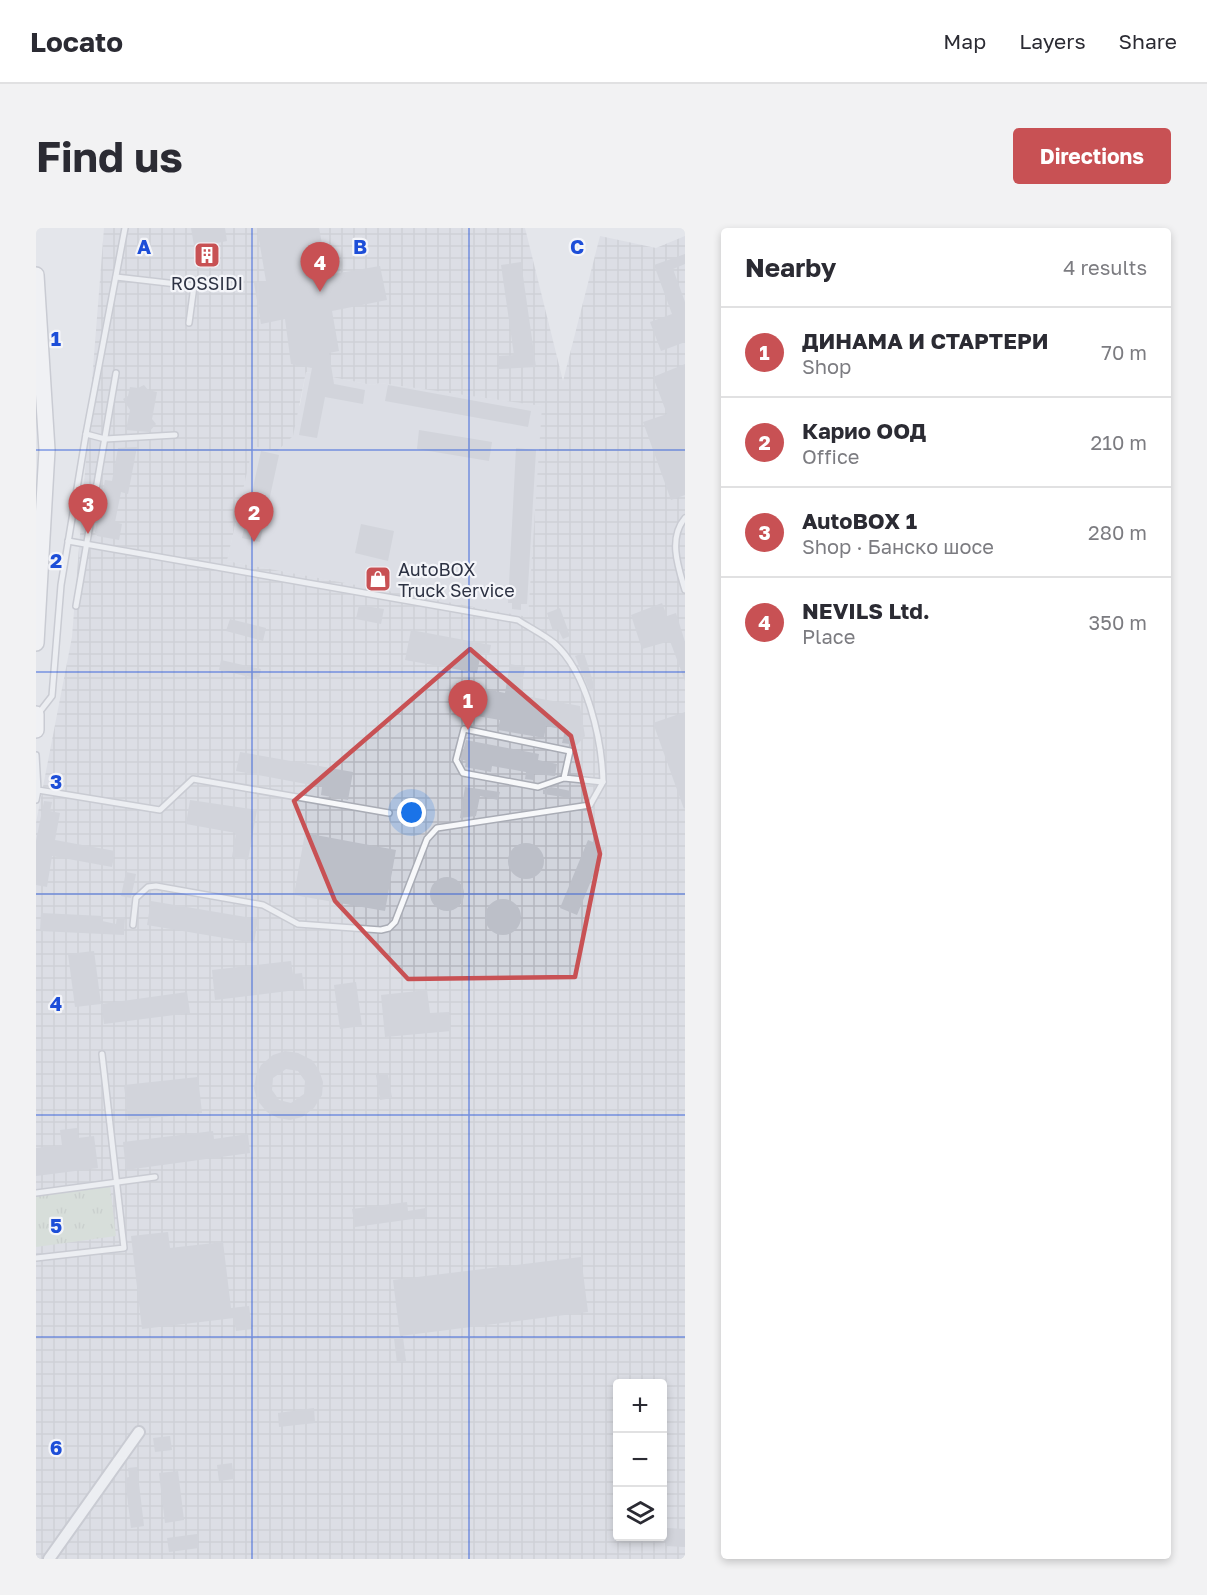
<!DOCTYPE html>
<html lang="en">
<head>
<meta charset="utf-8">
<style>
  body { margin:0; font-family:"Golos Text",sans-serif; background:#f2f2f3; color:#2b2b33 }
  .controls { position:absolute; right:18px; bottom:18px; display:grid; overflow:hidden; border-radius:6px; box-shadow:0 3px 9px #0003 }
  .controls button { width:54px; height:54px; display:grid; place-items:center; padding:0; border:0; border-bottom:2px solid #e1e1e2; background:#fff; color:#2b2b33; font:30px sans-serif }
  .you { position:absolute; left:376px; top:585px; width:21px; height:21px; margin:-15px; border:4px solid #fff; border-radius:50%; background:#1a73e8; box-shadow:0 0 0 9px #1a73e833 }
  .badge { display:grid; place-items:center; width:39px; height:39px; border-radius:50%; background:#c85154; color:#fff; font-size:20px; font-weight:700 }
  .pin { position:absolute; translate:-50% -50px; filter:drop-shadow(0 2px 3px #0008) }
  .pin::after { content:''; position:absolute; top:32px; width:21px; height:18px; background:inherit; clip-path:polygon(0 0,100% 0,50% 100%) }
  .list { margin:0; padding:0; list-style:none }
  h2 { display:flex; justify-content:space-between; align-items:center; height:78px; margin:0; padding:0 24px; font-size:26px }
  h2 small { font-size:20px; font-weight:400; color:#7c7c81 }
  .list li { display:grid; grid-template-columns:39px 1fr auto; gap:18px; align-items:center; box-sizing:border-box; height:90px; padding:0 24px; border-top:2px solid #e1e1e2 }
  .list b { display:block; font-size:22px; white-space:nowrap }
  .list p { margin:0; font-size:20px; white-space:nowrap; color:#7c7c81 }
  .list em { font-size:20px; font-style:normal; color:#7c7c81 }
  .icon { flex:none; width:33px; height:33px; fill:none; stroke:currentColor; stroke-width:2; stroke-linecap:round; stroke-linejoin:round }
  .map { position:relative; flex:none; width:649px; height:1331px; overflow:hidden; border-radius:6px }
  header { display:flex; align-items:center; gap:36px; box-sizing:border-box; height:84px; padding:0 30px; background:#fff; border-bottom:2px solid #e1e1e2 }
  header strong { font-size:28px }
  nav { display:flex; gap:33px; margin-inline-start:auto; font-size:21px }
  .intro { display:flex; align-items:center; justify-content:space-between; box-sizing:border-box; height:144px; padding:0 36px }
  h1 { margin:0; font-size:42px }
  .button { padding:15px 27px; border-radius:6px; background:#c85154; color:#fff; font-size:21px; font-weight:700 }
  main { display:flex; gap:36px; padding:0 36px }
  aside { flex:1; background:#fff; border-radius:6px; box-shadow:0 3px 9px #0003 }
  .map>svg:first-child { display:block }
  .built { fill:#d2d5dd }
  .industrial { fill:url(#industrial-grid); fill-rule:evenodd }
  .grass { fill:url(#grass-tufts) }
  .building { fill:#bcbfc8; fill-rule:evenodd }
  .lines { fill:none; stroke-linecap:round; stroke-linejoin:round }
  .lane-casing { stroke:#a9acb5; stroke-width:8 }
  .street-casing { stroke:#a9acb5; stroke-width:14 }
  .secondary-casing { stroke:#a9acb5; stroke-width:18 }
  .lane { stroke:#f7f8fa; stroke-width:5 }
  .street { stroke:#f7f8fa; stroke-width:10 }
  .secondary { stroke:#fff; stroke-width:15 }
  .marked { fill:none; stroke:#c85154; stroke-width:4.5; stroke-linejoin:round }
  .grid { fill:none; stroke:#1d4ed8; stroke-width:1.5; stroke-opacity:0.55 }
  .labels { text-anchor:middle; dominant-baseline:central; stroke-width:4.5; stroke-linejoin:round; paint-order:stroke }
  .poi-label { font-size:18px; fill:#2d3243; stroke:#f4f5f9 }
  .grid-label { font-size:20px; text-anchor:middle; font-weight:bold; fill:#1d4ed8; stroke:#f4f5f9; stroke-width:4.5; stroke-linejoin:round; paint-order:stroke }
</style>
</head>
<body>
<header>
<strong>Locato</strong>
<nav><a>Map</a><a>Layers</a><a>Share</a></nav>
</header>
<div class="intro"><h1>Find us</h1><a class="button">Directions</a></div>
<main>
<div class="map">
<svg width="649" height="1331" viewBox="0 0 649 1331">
  <defs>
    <pattern id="industrial-grid" width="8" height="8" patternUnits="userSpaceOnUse" patternTransform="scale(1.5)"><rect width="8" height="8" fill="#d2d5dd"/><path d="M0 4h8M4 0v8" fill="none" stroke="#b5b7bf"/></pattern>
    <pattern id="grass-tufts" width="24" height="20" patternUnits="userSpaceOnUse" patternTransform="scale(1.5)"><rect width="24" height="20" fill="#c8d5c6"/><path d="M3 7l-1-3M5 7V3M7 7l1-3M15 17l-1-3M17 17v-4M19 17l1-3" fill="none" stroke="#acb7ab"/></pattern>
  </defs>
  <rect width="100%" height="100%" fill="#e4e6eb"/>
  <path class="built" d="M270 144 336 157 344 155 507 178 492 390 191 333 217 217 264 177Z"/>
  <path class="industrial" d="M68 0H489L527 153 564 8 620 20 649 8V1331H0V595L36 409ZM270 144 336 157 344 155 506 178 492 389 191 333 217 218 241 223 257 208ZM582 1156H626V1308H582Z"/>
  <path class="grass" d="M74 958 80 1008 0 1019V968Z"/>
  <g class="building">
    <path d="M155 0H189L191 13 181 15 184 38 162 41Z"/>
    <path d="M221 0H283L292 47 344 38 351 72 296 83 303 123 293 125 298 156 329 162 327 176 289 169 281 210 263 207 276 140 255 136 249 91 225 96 218 55 230 53Z"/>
    <path d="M649 26V36L637 41 649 74V114L625 123 614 94 636 86 618 37Z"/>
    <path d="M485 34 500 139 463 141 462 128 478 127 465 37Z"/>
    <path d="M649 136V267L635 272 607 194 631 186 617 149Z"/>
    <path d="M108 157 112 162 121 164 116 191 120 196 113 204 90 202 94 182 87 171 92 168 94 159 102 160Z"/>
    <path d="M352 157 495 183 492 199 349 173Z"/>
    <path d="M383 202 456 214 453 233 381 221Z"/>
    <path d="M101 219 92 266 85 264 79 294 86 296 83 312 61 308 59 304 69 252 76 253 82 220Z"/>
    <path d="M480 220 500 222 491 376H485V382L476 381V375H472Z"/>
    <path d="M225 223 243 227 224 314 206 310Z"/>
    <path d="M325 296 358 303 352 333 319 325Z"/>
    <path d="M626 375 631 388 640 385 649 414V453L634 413 606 421 595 387Z"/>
    <path d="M323 377 348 381 345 396 320 391Z"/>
    <path d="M524 380 534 408 527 411 522 401 517 403 511 385Z"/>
    <path d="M194 391 230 400 227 413 190 403Z"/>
    <path d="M375 402 455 417 453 427 445 425 441 445 369 432Z"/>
    <path d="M548 425 559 460 553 462 539 428Z"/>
    <path d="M185 432 225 441 223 451 183 442Z"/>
    <path d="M474 436 489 439 484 467 544 478 549 508 541 517 526 515 529 502 510 498 508 510 462 502 464 492 435 487 440 459 469 465Z"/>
    <path d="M649 484V580L648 581 617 495Z"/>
    <path d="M430 512 503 526 502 532 521 536 519 548 498 546 497 552 489 551 490 544 456 538 455 544 429 539 430 533 425 531Z"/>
    <path d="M204 524 317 544 312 572 285 567 286 559 200 543Z"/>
    <path d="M429 559 464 564 462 572 444 568 440 588 424 590Z"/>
    <path d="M515 559 535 563 534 570 507 566V562Z"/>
    <path d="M154 572 221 582 212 632 196 629 200 605 150 596Z"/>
    <path d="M8 573 16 574 14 583 24 585 19 612 79 623 76 639 16 628 11 659 0 657V613Z"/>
    <path d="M269 605 360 622 349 683 258 667Z"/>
    <path d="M552 612 569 619 541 687 524 680Z"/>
    <circle cx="490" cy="633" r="18"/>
    <path d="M90 644 100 646 95 670 85 668Z"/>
    <circle cx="411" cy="666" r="17"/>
    <circle cx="467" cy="689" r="18"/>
    <path d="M115 673 222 691 218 715 111 697Z"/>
    <path d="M5 685 67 688 66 693 80 696 81 689H89L88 707 4 703Z"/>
    <path d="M58 723 65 776 39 779 32 726Z"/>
    <path d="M255 733 257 746 266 745 268 761 179 772 176 742Z"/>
    <path d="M320 754 326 798 304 801 298 757Z"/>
    <path d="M391 762 394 785 413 784 415 803 349 809 345 767Z"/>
    <path d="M151 764 154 785 68 796 65 776Z"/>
    <path d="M249 823 262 825 276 832 283 842 287 854 286 867 278 880 266 889 254 892 242 890 231 884 221 872 218 860 220 848 225 837 237 827ZM250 841 262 843 269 853 268 866 255 875 243 872 236 862 237 850Z"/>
    <path d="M352 846 356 870 344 872 340 847Z"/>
    <path d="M162 849 166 885 92 892 88 857Z"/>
    <path d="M41 900 42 910 58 908 62 940 0 948V920L26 917 24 902Z"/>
    <path d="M177 903 178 911 212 906 214 925 90 942 87 914Z"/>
    <path d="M371 974 372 983 390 980 391 989 319 999 316 981Z"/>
    <path d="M132 1004 134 1020 187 1014 195 1080 213 1078 216 1101 200 1103 198 1090 106 1101 95 1008Z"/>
    <path d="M545 1029 552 1084 364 1108 357 1052Z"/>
    <path d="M367 1109 370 1133 361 1135 358 1110Z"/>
    <path d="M278 1180 279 1195 243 1199 242 1185Z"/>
    <path d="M134 1208 136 1222 119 1224 117 1210Z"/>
    <path d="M196 1235 198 1251 183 1253 181 1237Z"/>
    <path d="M101 1239 108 1298 95 1300 89 1250 93 1249 92 1240Z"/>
    <path d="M142 1243 148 1292 129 1295 123 1245Z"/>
    <path d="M631 1300 649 1301V1319L630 1318Z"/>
    <path d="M161 1306 163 1320 133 1324 131 1310Z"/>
  </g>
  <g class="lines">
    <g class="lane-casing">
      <g id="lane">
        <path d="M80 49 158 58 153 95"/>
        <path d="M50 206 69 211 139 207"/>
        <path d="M649 290C632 310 642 339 649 362"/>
        <path d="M32 313 482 392C494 400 507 406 518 415 551 444 566 512 567 554L528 550 534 523 428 501 420 532 427 545 502 559 528 550"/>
        <path d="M40 378 80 145"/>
        <path d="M2 486 16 468 25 357 50 206 89 0"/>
        <path d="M0 527 2 562 124 582 157 551 353 585"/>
        <path d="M0 572 2 562"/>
        <path d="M97 697 100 670 112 659 120 658 227 677 262 696 345 702 353 700 359 694 391 611 401 600 554 577 567 554"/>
        <path d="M0 965 119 949"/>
        <path d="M0 1030 88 1020 66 826"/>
      </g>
    </g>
    <g class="street-casing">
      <path id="street" d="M13 1331 103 1204"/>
    </g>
    <g class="secondary-casing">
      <g id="secondary">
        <path d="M0 47 11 222 0 415"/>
        <path d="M0 486V502"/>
      </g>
    </g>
    <use href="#lane" class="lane"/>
    <use href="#street" class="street"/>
    <use href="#secondary" class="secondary"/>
  </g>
  <path d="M0 0H649V1331H0ZM434 421 535 508 564 626 539 749 372 751 299 673 258 573Z" fill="#e4e6eb" fill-opacity=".55" fill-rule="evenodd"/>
  <path class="marked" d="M434 421 535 508 564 626 539 749 372 751 299 673 258 573Z"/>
  <path class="grid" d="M216 0V1331M433 0V1331M0 222H649M0 444H649M0 666H649M0 887H649M0 1109H649"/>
  <defs>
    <g id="building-square" transform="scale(1.35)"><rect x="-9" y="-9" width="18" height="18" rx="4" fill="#c85154" stroke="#f4f5f9"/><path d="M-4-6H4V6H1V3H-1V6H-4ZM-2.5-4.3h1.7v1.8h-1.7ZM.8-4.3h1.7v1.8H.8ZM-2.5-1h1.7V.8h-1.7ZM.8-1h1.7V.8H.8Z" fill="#fff"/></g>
    <g id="shop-square" transform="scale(1.35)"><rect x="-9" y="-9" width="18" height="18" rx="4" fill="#c85154" stroke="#f4f5f9"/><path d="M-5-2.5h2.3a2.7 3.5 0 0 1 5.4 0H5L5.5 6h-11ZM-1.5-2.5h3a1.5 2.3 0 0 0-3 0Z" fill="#fff"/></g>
  </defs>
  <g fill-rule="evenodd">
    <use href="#building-square" x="171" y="27"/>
    <use href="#shop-square" x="342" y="351"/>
  </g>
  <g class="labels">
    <g class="poi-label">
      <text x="171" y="55">ROSSIDI</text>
      <text x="362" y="341" text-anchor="start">AutoBOX<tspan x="362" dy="21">Truck Service</tspan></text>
    </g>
  </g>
  <g class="grid-label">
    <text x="108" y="26">A</text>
    <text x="324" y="26">B</text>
    <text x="541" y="26">C</text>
    <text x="20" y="118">1</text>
    <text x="20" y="340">2</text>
    <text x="20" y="561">3</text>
    <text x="20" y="783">4</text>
    <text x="20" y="1005">5</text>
    <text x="20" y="1227">6</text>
  </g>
</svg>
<div class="controls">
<button>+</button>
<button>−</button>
<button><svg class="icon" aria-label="layers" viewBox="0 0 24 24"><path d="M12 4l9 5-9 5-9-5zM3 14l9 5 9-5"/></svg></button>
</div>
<div class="you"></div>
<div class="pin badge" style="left:432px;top:502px">1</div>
<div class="pin badge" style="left:218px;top:314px">2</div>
<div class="pin badge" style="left:52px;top:306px">3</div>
<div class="pin badge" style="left:284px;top:64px">4</div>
</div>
<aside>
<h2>Nearby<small>4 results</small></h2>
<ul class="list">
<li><span class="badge">1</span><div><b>ДИНАМА И СТАРТЕРИ</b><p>Shop</p></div><em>70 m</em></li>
<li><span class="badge">2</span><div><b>Карио ООД</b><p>Office</p></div><em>210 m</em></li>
<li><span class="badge">3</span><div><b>AutoBOX 1</b><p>Shop · Банско шосе</p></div><em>280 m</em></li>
<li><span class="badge">4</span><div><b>NEVILS Ltd.</b><p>Place</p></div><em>350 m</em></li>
</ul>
</aside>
</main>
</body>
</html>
